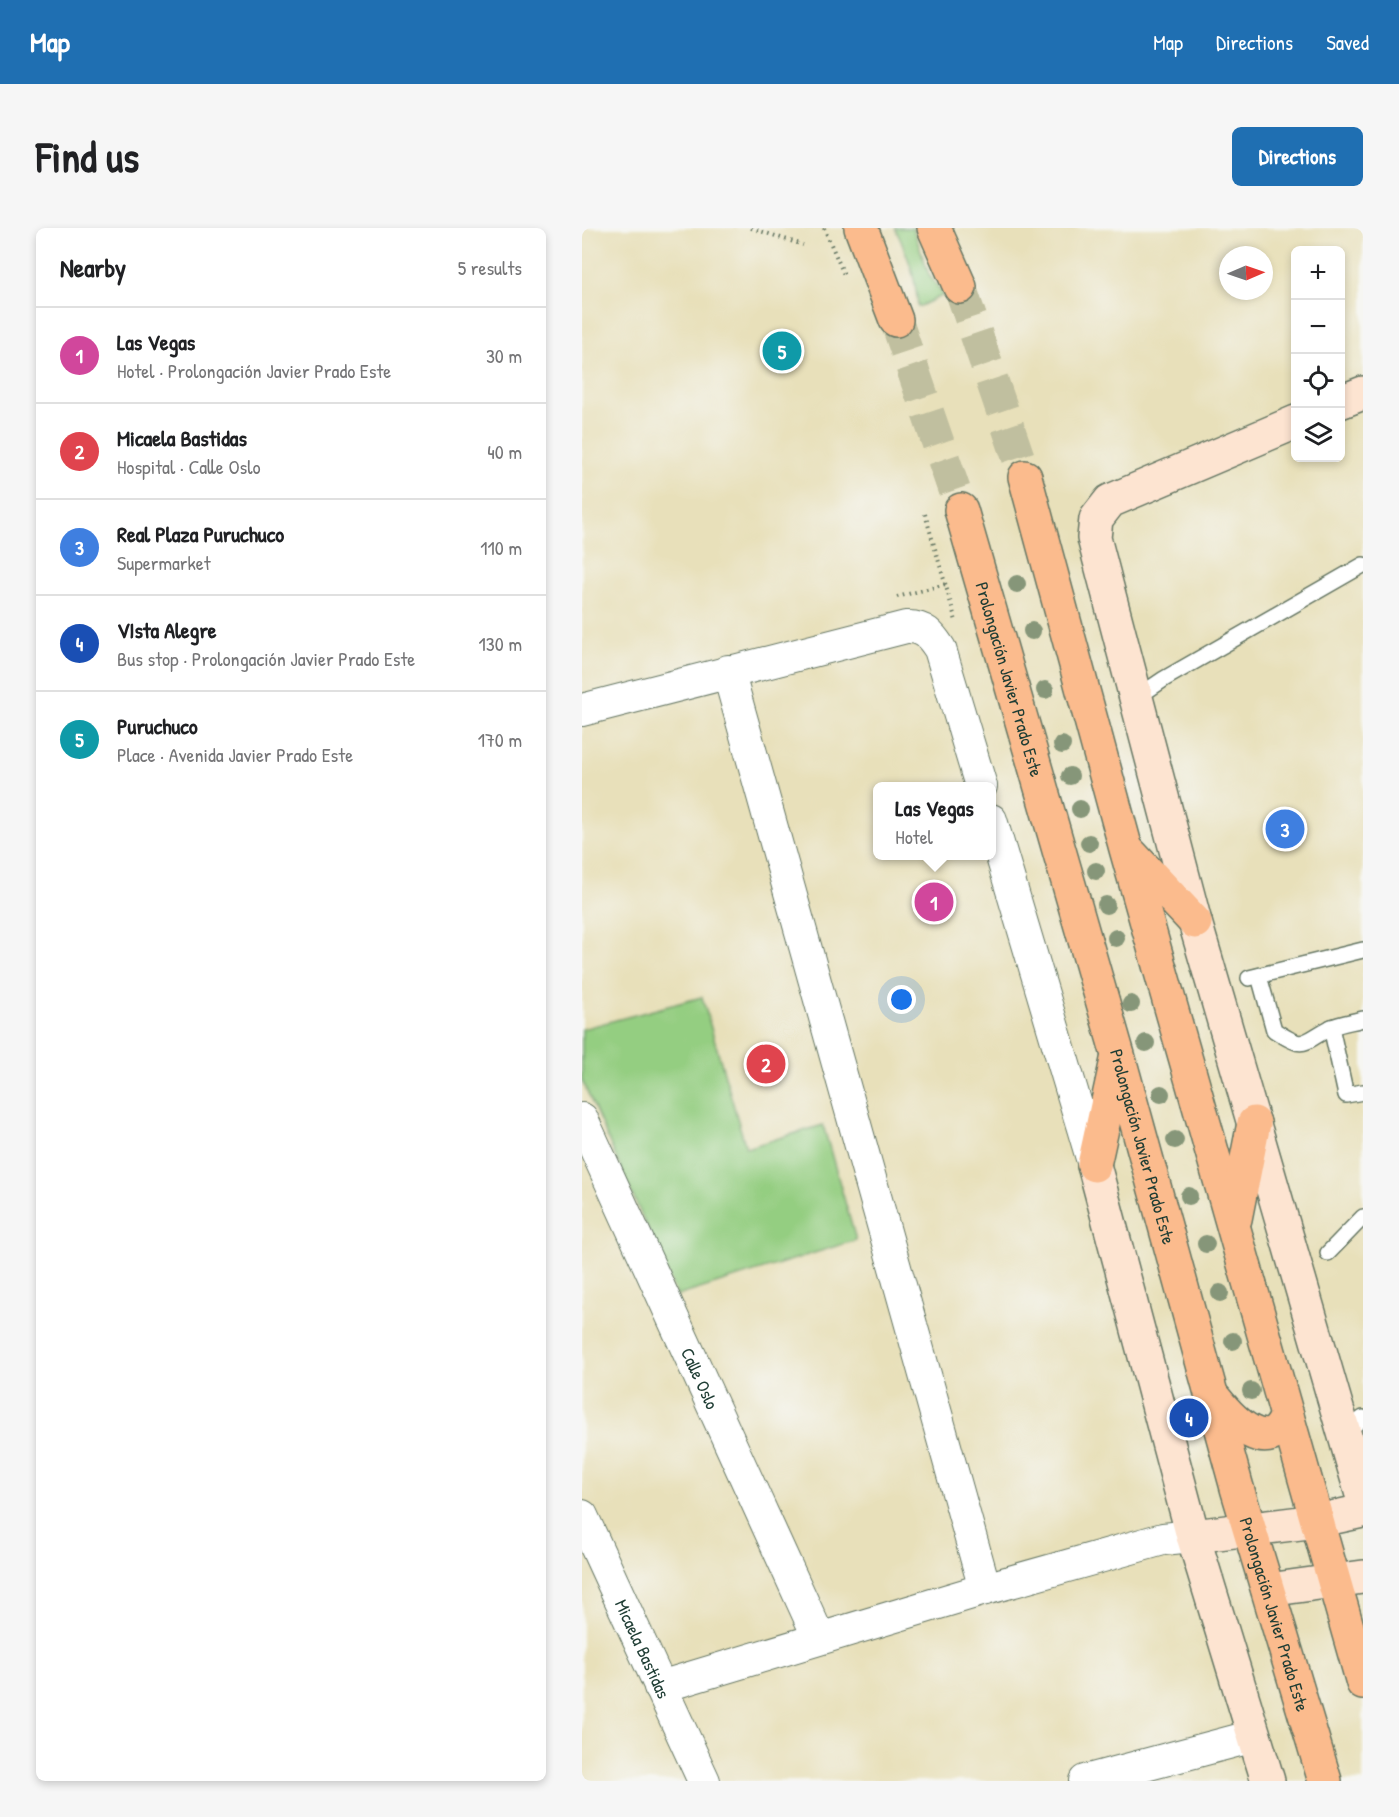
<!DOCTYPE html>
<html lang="en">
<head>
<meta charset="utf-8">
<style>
  body { margin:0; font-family:"Patrick Hand",sans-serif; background:#f6f6f6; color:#202124 }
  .controls { position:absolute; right:18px; top:18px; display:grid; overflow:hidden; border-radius:9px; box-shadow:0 3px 9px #0003 }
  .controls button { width:54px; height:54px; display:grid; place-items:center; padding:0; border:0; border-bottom:2px solid #e0e0e0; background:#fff; color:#202124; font:30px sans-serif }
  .compass { position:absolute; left:637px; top:18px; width:54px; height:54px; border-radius:50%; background:#fff; box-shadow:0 3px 9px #0003; rotate:88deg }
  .you { position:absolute; left:320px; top:772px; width:21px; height:21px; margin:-15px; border:4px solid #fff; border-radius:50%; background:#1a73e8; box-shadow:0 0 0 9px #1a73e833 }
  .badge { display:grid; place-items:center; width:39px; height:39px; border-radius:50%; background:#1f6fb2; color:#fff; font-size:20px; font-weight:700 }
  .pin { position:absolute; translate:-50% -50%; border:3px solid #fff; box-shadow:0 2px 6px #0006 }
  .popup { position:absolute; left:291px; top:554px; width:123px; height:78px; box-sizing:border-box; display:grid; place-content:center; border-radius:9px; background:#fff; filter:drop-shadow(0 2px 4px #0005); font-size:20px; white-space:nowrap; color:#757577 }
  .popup b { font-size:22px; color:#202124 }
  .popup::after { content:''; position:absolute; left:50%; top:100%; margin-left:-12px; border:12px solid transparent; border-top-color:#fff }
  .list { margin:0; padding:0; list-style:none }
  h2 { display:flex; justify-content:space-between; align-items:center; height:78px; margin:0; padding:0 24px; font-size:26px }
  h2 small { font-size:20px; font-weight:400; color:#757577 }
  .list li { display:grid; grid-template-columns:39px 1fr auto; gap:18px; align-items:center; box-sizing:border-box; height:96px; padding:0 24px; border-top:2px solid #e0e0e0 }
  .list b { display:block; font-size:22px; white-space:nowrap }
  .list p { margin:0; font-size:20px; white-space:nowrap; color:#757577 }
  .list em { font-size:20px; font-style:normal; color:#757577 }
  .icon { flex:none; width:33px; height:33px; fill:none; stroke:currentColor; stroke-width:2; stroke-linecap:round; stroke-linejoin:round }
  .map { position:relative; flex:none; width:781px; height:1553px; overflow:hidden; border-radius:9px }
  header { display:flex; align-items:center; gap:36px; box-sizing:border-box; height:84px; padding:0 30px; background:#1f6fb2; color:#fff }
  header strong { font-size:28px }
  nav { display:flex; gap:33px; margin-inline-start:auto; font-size:21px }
  .intro { display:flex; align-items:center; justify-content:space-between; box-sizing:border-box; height:144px; padding:0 36px }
  h1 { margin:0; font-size:42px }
  .button { padding:15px 27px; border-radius:9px; background:#1f6fb2; color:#fff; font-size:21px; font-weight:700 }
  main { display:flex; gap:36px; padding:0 36px }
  aside { flex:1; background:#fff; border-radius:9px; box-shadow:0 3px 9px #0003 }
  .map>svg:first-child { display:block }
  .green { fill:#94ce81; stroke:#5a865a; stroke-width:1.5 }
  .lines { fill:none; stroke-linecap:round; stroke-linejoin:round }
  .primary-tunnel { stroke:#c0bf9f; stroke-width:33; stroke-dasharray:33 16; stroke-linecap:butt }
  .lane-casing { stroke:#657663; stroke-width:18 }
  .street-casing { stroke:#657663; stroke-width:34 }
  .secondary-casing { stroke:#657663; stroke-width:36 }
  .primary-casing { stroke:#657663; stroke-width:36 }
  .path { stroke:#657663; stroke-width:4; stroke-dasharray:1.5 4.5; stroke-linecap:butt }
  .lane { stroke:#fff; stroke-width:15 }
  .street { stroke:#fff; stroke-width:32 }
  .secondary { stroke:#fde4d1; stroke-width:33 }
  .primary { stroke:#fbbb8d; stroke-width:33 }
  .tree { fill:#869679 }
  .labels { text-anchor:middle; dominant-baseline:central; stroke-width:4.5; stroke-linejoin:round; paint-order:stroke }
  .street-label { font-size:18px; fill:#1f3d34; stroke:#f6f6f2 }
</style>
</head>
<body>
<header>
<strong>Map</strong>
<nav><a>Map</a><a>Directions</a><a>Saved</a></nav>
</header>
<div class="intro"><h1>Find us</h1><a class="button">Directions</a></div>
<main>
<aside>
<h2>Nearby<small>5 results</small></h2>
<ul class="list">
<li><span class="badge" style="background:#d1479c">1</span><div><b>Las Vegas</b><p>Hotel · Prolongación Javier Prado Este</p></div><em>30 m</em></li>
<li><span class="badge" style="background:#e0444e">2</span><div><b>Micaela Bastidas</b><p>Hospital · Calle Oslo</p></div><em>40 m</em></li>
<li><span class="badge" style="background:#3f7fe0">3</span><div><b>Real Plaza Puruchuco</b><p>Supermarket</p></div><em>110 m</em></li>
<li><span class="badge" style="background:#1a4fb4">4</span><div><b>VIsta Alegre</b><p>Bus stop · Prolongación Javier Prado Este</p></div><em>130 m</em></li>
<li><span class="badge" style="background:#0f9aa8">5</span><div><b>Puruchuco</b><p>Place · Avenida Javier Prado Este</p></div><em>170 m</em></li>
</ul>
</aside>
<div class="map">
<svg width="781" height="1553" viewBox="0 0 781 1553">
  <rect width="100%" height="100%" fill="#f6f6f2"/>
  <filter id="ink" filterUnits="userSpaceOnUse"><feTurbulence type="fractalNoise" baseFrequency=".0167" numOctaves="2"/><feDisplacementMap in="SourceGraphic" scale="12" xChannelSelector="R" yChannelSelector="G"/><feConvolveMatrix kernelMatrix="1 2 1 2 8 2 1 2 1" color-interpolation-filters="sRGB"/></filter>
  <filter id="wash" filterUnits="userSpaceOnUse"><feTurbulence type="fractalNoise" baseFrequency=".008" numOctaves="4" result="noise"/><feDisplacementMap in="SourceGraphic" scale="24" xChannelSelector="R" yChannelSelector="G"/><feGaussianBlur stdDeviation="1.35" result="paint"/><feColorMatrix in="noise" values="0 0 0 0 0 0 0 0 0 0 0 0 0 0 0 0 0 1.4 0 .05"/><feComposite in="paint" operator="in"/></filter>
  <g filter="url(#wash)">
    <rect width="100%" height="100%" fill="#e8e0ba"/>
    <g class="green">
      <path d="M313 0H331L347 47 362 67 336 79C333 47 327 29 313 0Z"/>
      <path d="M120 769 164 920 241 897 274 1012 95 1068 0 852V801Z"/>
    </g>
  </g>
  <g filter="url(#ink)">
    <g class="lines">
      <g class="primary-tunnel">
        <path d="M378 59 443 249"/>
        <path d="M314 92 379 282"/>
      </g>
      <g class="lane-casing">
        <g id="lane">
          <path d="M554 470 582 451 781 337"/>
          <path d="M677 748 692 802C724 823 719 815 748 800 758 795 770 794 781 791"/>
          <path d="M667 750 781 722"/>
          <path d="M749 799 764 867 781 864"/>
          <path d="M746 1025 781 989"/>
          <path d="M762 1205 781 1190"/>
        </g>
      </g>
      <g class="street-casing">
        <g id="street">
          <path d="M146 443 403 1361"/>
          <path d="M0 482 324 399C342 398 349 407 358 421L399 558"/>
          <path d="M409 592 512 937"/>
          <path id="s1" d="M0 891 237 1410"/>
          <path id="s2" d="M0 1288 122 1553"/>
          <path d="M78 1459 403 1361 581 1311 611 1308"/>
          <path d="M503 1553 672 1508"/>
        </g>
      </g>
      <g class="secondary-casing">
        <g id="secondary">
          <path d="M758 174 781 165"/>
          <path d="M714 194 528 273 514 291 512 310 613 694 781 1270"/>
          <path d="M512 937 611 1308 686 1553"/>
          <path d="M611 1308 735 1293 781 1283"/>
          <path d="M686 1362 781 1349"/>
        </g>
      </g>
      <g class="primary-casing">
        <g id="primary">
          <path d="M279 0 314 92"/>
          <path d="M352 0 378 59"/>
          <path d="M443 249 544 621 781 1455"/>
          <path id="s3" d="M379 282 536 827 655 1260 743 1553"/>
          <path d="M548 625 613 694"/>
          <path d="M512 937 535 832"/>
          <path d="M653 991 672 895"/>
          <path d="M633 1171C649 1191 688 1233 705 1187"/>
        </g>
      </g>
      <g class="path">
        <path d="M169 0 221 17"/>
        <path d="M242 0 263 49"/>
        <path d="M343 286 374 393"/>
        <path d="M315 369 364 356"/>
      </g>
      <use href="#lane" class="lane"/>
      <use href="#street" class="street"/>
      <use href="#secondary" class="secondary"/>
      <use href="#primary" class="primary"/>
    </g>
    <g class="tree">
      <circle cx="435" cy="356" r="9"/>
      <circle cx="450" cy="403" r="9"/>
      <circle cx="463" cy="462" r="9"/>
      <circle cx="480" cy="517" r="9"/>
      <circle cx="488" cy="548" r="9"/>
      <circle cx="498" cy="581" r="9"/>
      <circle cx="507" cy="615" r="9"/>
      <circle cx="514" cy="643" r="9"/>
      <circle cx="524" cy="677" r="9"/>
      <circle cx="534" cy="710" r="9"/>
      <circle cx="549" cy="776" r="9"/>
      <circle cx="564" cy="815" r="9"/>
      <circle cx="579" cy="866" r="9"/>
      <circle cx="593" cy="912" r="9"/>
      <circle cx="607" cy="968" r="9"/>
      <circle cx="624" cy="1016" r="9"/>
      <circle cx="638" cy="1065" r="9"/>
      <circle cx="651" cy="1113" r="9"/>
      <circle cx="669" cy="1163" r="9"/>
    </g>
  </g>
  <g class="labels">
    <g class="street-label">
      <text stroke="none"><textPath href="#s3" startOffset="176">Prolongación Javier Prado Este</textPath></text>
      <text stroke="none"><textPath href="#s3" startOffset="662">Prolongación Javier Prado Este</textPath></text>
      <text stroke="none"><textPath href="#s1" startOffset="285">Calle Oslo</textPath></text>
      <text stroke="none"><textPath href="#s3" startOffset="1148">Prolongación Javier Prado Este</textPath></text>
      <text stroke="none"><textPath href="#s2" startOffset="146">Micaela Bastidas</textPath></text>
    </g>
  </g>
</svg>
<div class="controls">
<button>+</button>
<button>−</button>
<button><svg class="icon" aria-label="locate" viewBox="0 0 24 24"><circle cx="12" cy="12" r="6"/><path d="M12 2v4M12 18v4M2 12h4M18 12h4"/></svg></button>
<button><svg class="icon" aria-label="layers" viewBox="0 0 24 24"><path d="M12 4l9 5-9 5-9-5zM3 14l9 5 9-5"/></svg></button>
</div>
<svg class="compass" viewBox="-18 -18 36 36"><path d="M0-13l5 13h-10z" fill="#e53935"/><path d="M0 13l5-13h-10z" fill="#757577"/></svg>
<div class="you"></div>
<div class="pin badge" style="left:352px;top:674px;background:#d1479c">1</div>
<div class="popup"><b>Las Vegas</b>Hotel</div>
<div class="pin badge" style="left:184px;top:836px;background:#e0444e">2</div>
<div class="pin badge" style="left:703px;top:601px;background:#3f7fe0">3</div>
<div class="pin badge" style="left:607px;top:1190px;background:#1a4fb4">4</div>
<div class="pin badge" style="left:200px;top:123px;background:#0f9aa8">5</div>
</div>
</main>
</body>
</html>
